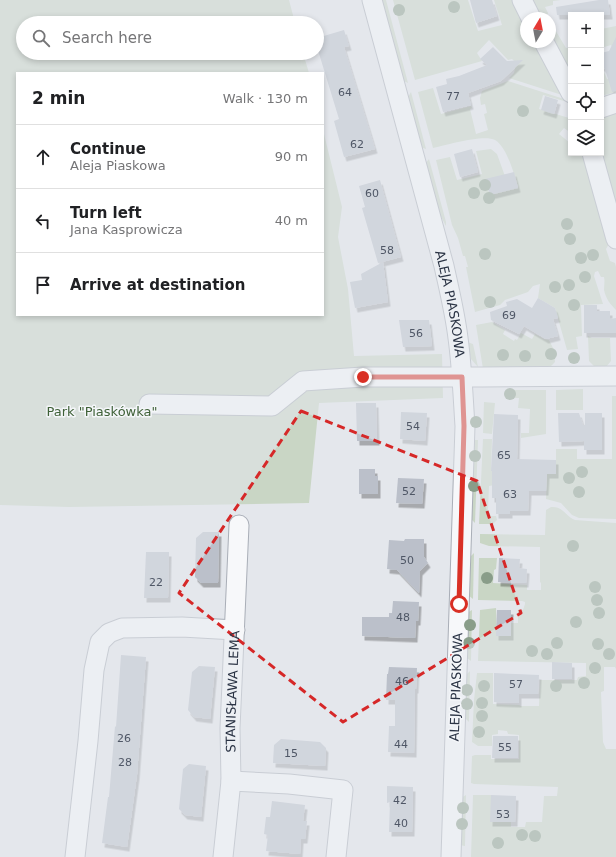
<!DOCTYPE html>
<html lang="en">
<head>
<meta charset="utf-8">
<style>
  body { margin:0; font-family:"DejaVu Sans",sans-serif; background:#f2f2f2; color:#202124 }
  .controls { position:absolute; right:12px; top:12px; display:grid; overflow:hidden; border-radius:0px; box-shadow:0 2px 6px #0003 }
  .controls button { width:36px; height:36px; display:grid; place-items:center; padding:0; border:0; border-bottom:1px solid #e0e0e0; background:#fff; color:#202124; font:20px sans-serif }
  .compass { position:absolute; left:520px; top:12px; width:36px; height:36px; border-radius:50%; background:#fff; box-shadow:0 2px 6px #0003; rotate:10deg }
  .stop { position:absolute; width:12px; height:12px; margin:-9px; border:3px solid #d93025; border-radius:50%; background:#fff }
  .stop.end { background:#d93025; border-color:#fff; box-shadow:0 1px 4px #0008 }
  .list { margin:0; padding:0; list-style:none }
  h2 { display:flex; justify-content:space-between; align-items:center; height:52px; margin:0; padding:0 16px; font-size:17px }
  h2 small { font-size:13px; font-weight:400; color:#757577 }
  .list li { display:grid; grid-template-columns:26px 1fr auto; gap:12px; align-items:center; box-sizing:border-box; height:64px; padding:0 16px; border-top:1px solid #e0e0e0 }
  .list b { display:block; font-size:15px; white-space:nowrap }
  .list p { margin:0; font-size:13px; white-space:nowrap; color:#757577 }
  .list em { font-size:13px; font-style:normal; color:#757577 }
  .icon { flex:none; width:22px; height:22px; fill:none; stroke:currentColor; stroke-width:2; stroke-linecap:round; stroke-linejoin:round }
  .map { position:relative; flex:none; width:616px; height:857px; overflow:hidden }
  .search { position:absolute; background:#fff; box-shadow:0 2px 6px #0003; left:16px; top:16px; width:308px; height:44px; display:flex; align-items:center; gap:10px; box-sizing:border-box; padding:0 14px; border-radius:22px; color:#757577; font-size:15px }
  .panel { position:absolute; background:#fff; box-shadow:0 2px 6px #0003; left:16px; top:72px; width:308px; height:244px; border-radius:0px }
  .map>svg:first-child { display:block }
  .green { fill:#c9d6c5 }
  .building { fill:#bbc0ca; filter:url(#shadow) }
  .lines { fill:none; stroke-linecap:round; stroke-linejoin:round }
  .minor-casing { stroke:#a9aeb7; stroke-width:21 }
  .minor { stroke:#f7f8fa; stroke-width:19 }
  .tree { fill:#899d89 }
  .route { stroke:#d93025; stroke-width:5 }
  .marked { fill:none; stroke:#d62828; stroke-width:3; stroke-dasharray:8 5; stroke-linejoin:round }
  .labels { text-anchor:middle; dominant-baseline:central; stroke-width:3; stroke-linejoin:round; paint-order:stroke }
  .number-label { font-size:11px; fill:#4f5766 }
  .street-label { font-size:13px; fill:#2b3445; stroke:#f4f6f9 }
  .park-label { font-size:13px; fill:#3f6138; stroke:#f4f6f9 }
</style>
</head>
<body>
<div class="map">
<svg width="616" height="857" viewBox="0 0 616 857">
  <defs>
    <filter id="shadow"><feDropShadow dx="2.5" dy="4.5" stdDeviation="0" flood-color="#0004"/></filter>
  </defs>
  <rect width="100%" height="100%" fill="#e4e7ec"/>
  <g class="green">
    <path d="M0 0H289L295 23H23V53H303L309 73H17V315H323V130L342 207 338 237 348 289 354 356 442 354 443 398 319 403 309 503 69 507 0 505Z"/>
    <path d="M380 0H386L408 83 402 80Z"/>
    <path d="M393 0H468L478 31 502 25 494 0H515L526 20V42H537L562 95 509 78 514 73 516 63 512 59 508 60 489 40 477 53 482 61 415 80Z"/>
    <path d="M531 0H561L553 1V5L545 7 548 13V14L542 16H539Z"/>
    <path d="M616 26V46L612 47 611 45 601 48V29Z"/>
    <path d="M554 28 566 48 571 47V77L550 37V29Z"/>
    <path d="M601 69 604 72 607 79 614 77 616 82V92L601 96Z"/>
    <path d="M508 81 564 99V101L543 95 539 109 569 118V115L571 116V133L564 128 559 134 570 143 571 142V153H584L609 244 606 249 610 261 615 263 616 267V310C610 304 606 299 604 290 604 286 605 282 604 277H601L598 271 595 272 594 276 603 304 581 305 582 336 576 337 578 349 567 350 555 308 538 298 540 284 533 286 528 292 505 300 500 305 475 312 466 267H468L465 256H463L458 238 452 225 436 160 450 157 457 180 482 174 476 151 491 149 497 154 506 179 487 184 490 195 518 187C514 174 507 147 495 140 484 134 446 145 433 148L418 92 433 88 441 114 471 106 472 108 470 109 476 134 488 130 484 114 487 113 485 104 481 105 480 98 482 91Z"/>
    <path d="M411 92 426 149 420 147 407 99Z"/>
    <path d="M616 110V217L601 153V114Z"/>
    <path d="M429 159 446 222V226L438 211 425 164Z"/>
    <path d="M492 322 505 330 503 334 514 341 515 339 517 340 521 333 532 339 535 334 544 339 549 340 554 350 555 362 549 368 483 369 476 325Z"/>
    <path d="M588 336 592 338H610L611 361 606 367H595L589 361Z"/>
    <path d="M467 342 473 344 478 367 471 359Z"/>
    <path d="M583 389V410H556V390Z"/>
    <path d="M506 390H546V434L521 438V433H529L530 409 518 408 519 398H506Z"/>
    <path d="M612 396H616V519L579 518 572 515 561 503 546 499 547 474H556V449H577V459H612Z"/>
    <path d="M484 402 495 403 492 434 483 433Z"/>
    <path d="M483 439H492L491 471H495V485L489 486 488 511 491 516H496L497 520 493 524H479Z"/>
    <path d="M473 440H478L475 523 470 518Z"/>
    <path d="M551 507C563 506 565 516 575 520L616 523V669L615 667H604V691L601 692 603 742 606 749H616V857H471L473 795H491V822H511V827H525L526 822H542L544 796H557L558 787 474 784 471 783 472 756 475 755H491V759H519V735L508 734 507 731 498 730V734L492 735V746H478L472 742 474 700 477 673H493V704L519 705 521 706H539L540 680H577L578 677 586 676V663L478 661 480 610 496 608 497 636H511V623H518V610H523L525 604V602L522 601 478 600 479 558H497L496 569 494 570 493 583 527 585V590H541V583L540 582V547L489 546 480 543V534L545 535 546 510Z"/>
    <path d="M474 553 473 599 468 595 469 558Z"/>
    <path d="M472 610 471 661 466 657 467 613Z"/>
    <path d="M470 671 469 722 464 717 465 676Z"/>
    <path d="M466 795 465 846 459 845 461 798Z"/>
  </g>
  <g class="building">
    <path d="M470 0H492L497 16 476 23Z"/>
    <path d="M599 0H608L610 15H557L556 7Z"/>
    <path d="M344 30 349 46 344 47 375 149 344 157 334 121 339 119 317 47V38Z"/>
    <path d="M616 37V91L612 92 605 69 601 66 603 61 601 53 609 51Z"/>
    <path d="M493 47 507 61 523 60 501 81 468 93 471 105 443 112 436 87 447 84 446 79 459 76 487 65 480 59Z"/>
    <path d="M545 96 558 100 554 114 541 110Z"/>
    <path d="M472 149 478 172 460 177 454 154Z"/>
    <path d="M514 172 518 188 490 195 485 179Z"/>
    <path d="M380 180 401 257 378 263 362 208 365 207 359 186Z"/>
    <path d="M383 262 388 302 355 308 350 282 362 280 361 274Z"/>
    <path d="M538 298 555 308 558 318 553 319 558 336 546 339 524 326 519 334 491 320 490 312 507 306 506 302 517 299 532 308Z"/>
    <path d="M584 305H597V311H610V319L616 318V333H584Z"/>
    <path d="M399 320H429L432 346 403 347Z"/>
    <path d="M356 403H376L377 441H357Z"/>
    <path d="M401 412 427 413 425 441 400 439Z"/>
    <path d="M558 413H579L583 425H585V413H602V450H584V441L559 442Z"/>
    <path d="M494 414 518 415 517 459 556 460V474H547L546 491H529L528 511H510V514H496V498H492V471H491Z"/>
    <path d="M359 469H375V476H378V494H359Z"/>
    <path d="M398 478 424 479 422 504 396 503Z"/>
    <path d="M203 532H219L218 583H201L195 577 196 538Z"/>
    <path d="M405 539H424V557L428 563 420 571 419 593 397 570 387 569 389 540 404 541Z"/>
    <path d="M146 552H169L168 598H144Z"/>
    <path d="M499 558 520 559 519 568 527 569 526 583 498 582Z"/>
    <path d="M393 601 419 602 418 621H416L415 638 362 636V617H389V613H392Z"/>
    <path d="M497 610H511V636H496Z"/>
    <path d="M121 655 146 657 137 775 127 847 102 843 108 797H109L115 726 116 727Z"/>
    <path d="M552 662 572 663V679H552Z"/>
    <path d="M199 666 215 667 210 719 194 717 188 710 192 672Z"/>
    <path d="M389 667 417 668 416 689H415L414 753 388 752 389 726H395V700H386L387 674H388Z"/>
    <path d="M494 673 539 675 538 694H519V703L494 702Z"/>
    <path d="M493 736H518V758H492Z"/>
    <path d="M281 739 320 742 326 748 325 766 273 763 274 745Z"/>
    <path d="M189 764 206 766 201 817 185 815 179 809 183 769Z"/>
    <path d="M387 786 413 787 412 832H389L390 802 387 803Z"/>
    <path d="M491 795 516 796 515 822H490Z"/>
    <path d="M272 801 305 805 303 821H307L305 839H301L300 854 266 851 268 835 264 834 266 817H270Z"/>
  </g>
  <g class="lines">
    <g class="minor-casing">
      <g id="minor">
        <path id="s1" d="M372 0 444 266C449 289 455 313 458 338 462 367 463 397 465 426L451 857"/>
        <path d="M522 0 531 18"/>
        <path d="M544 42 571 93"/>
        <path d="M601 108 616 103"/>
        <path d="M592 153 616 239"/>
        <path d="M149 404 272 406 303 381 363 377H482L616 376"/>
        <path d="M231 781 289 784 343 790 336 857"/>
        <path d="M75 857 88 741 94 670 100 642 109 633 122 628 182 627 235 630"/>
        <path id="s2" d="M223 857 231 781 230 728 239 525"/>
      </g>
    </g>
    <use href="#minor" class="minor"/>
  </g>
  <g class="tree">
    <circle cx="454" cy="7" r="6"/>
    <circle cx="399" cy="10" r="6"/>
    <circle cx="523" cy="111" r="6"/>
    <circle cx="485" cy="185" r="6"/>
    <circle cx="474" cy="193" r="6"/>
    <circle cx="489" cy="198" r="6"/>
    <circle cx="567" cy="224" r="6"/>
    <circle cx="570" cy="239" r="6"/>
    <circle cx="485" cy="254" r="6"/>
    <circle cx="593" cy="255" r="6"/>
    <circle cx="581" cy="258" r="6"/>
    <circle cx="585" cy="277" r="6"/>
    <circle cx="569" cy="285" r="6"/>
    <circle cx="555" cy="287" r="6"/>
    <circle cx="490" cy="302" r="6"/>
    <circle cx="574" cy="305" r="6"/>
    <circle cx="551" cy="354" r="6"/>
    <circle cx="503" cy="355" r="6"/>
    <circle cx="525" cy="356" r="6"/>
    <circle cx="574" cy="358" r="6"/>
    <circle cx="510" cy="394" r="6"/>
    <circle cx="476" cy="422" r="6"/>
    <circle cx="475" cy="456" r="6"/>
    <circle cx="582" cy="472" r="6"/>
    <circle cx="569" cy="478" r="6"/>
    <circle cx="474" cy="486" r="6"/>
    <circle cx="579" cy="492" r="6"/>
    <circle cx="573" cy="546" r="6"/>
    <circle cx="487" cy="578" r="6"/>
    <circle cx="595" cy="587" r="6"/>
    <circle cx="597" cy="600" r="6"/>
    <circle cx="599" cy="613" r="6"/>
    <circle cx="576" cy="622" r="6"/>
    <circle cx="470" cy="625" r="6"/>
    <circle cx="469" cy="643" r="6"/>
    <circle cx="557" cy="643" r="6"/>
    <circle cx="598" cy="644" r="6"/>
    <circle cx="532" cy="651" r="6"/>
    <circle cx="547" cy="654" r="6"/>
    <circle cx="609" cy="654" r="6"/>
    <circle cx="595" cy="668" r="6"/>
    <circle cx="584" cy="683" r="6"/>
    <circle cx="484" cy="686" r="6"/>
    <circle cx="556" cy="686" r="6"/>
    <circle cx="467" cy="690" r="6"/>
    <circle cx="482" cy="703" r="6"/>
    <circle cx="467" cy="704" r="6"/>
    <circle cx="482" cy="716" r="6"/>
    <circle cx="479" cy="732" r="6"/>
    <circle cx="463" cy="808" r="6"/>
    <circle cx="462" cy="824" r="6"/>
    <circle cx="522" cy="835" r="6"/>
    <circle cx="535" cy="836" r="6"/>
    <circle cx="498" cy="843" r="6"/>
  </g>
  <g class="lines">
    <path class="route" d="M363 377H462L464 426 459 604"/>
  </g>
  <path d="M0 0H616V857H0ZM301 411 477 481 521 613 343 722 179 593Z" fill="#e4e7ec" fill-opacity=".55" fill-rule="evenodd"/>
  <path class="marked" d="M301 411 477 481 521 613 343 722 179 593Z"/>
  <g class="labels">
    <g class="number-label">
      <text x="345" y="92">64</text>
      <text x="453" y="96">77</text>
      <text x="357" y="144">62</text>
      <text x="372" y="193">60</text>
      <text x="387" y="250">58</text>
      <text x="509" y="315">69</text>
      <text x="416" y="333">56</text>
      <text x="413" y="426">54</text>
      <text x="504" y="455">65</text>
      <text x="409" y="491">52</text>
      <text x="510" y="494">63</text>
      <text x="407" y="560">50</text>
      <text x="156" y="582">22</text>
      <text x="403" y="617">48</text>
      <text x="402" y="681">46</text>
      <text x="516" y="684">57</text>
      <text x="124" y="738">26</text>
      <text x="401" y="744">44</text>
      <text x="505" y="747">55</text>
      <text x="291" y="753">15</text>
      <text x="125" y="762">28</text>
      <text x="400" y="800">42</text>
      <text x="503" y="814">53</text>
      <text x="401" y="823">40</text>
    </g>
    <g class="street-label">
      <text stroke="none"><textPath href="#s1" startOffset="314">ALEJA PIASKOWA</textPath></text>
      <text transform="translate(456 687) rotate(-88)">ALEJA PIASKOWA</text>
      <text stroke="none"><textPath href="#s2" startOffset="166">STANISŁAWA LEMA</textPath></text>
    </g>
    <g class="park-label">
      <text x="102" y="411">Park "Piaskówka"</text>
    </g>
  </g>
</svg>
<div class="controls">
<button>+</button>
<button>−</button>
<button><svg class="icon" aria-label="locate" viewBox="0 0 24 24"><circle cx="12" cy="12" r="6"/><path d="M12 2v4M12 18v4M2 12h4M18 12h4"/></svg></button>
<button><svg class="icon" aria-label="layers" viewBox="0 0 24 24"><path d="M12 4l9 5-9 5-9-5zM3 14l9 5 9-5"/></svg></button>
</div>
<svg class="compass" viewBox="-18 -18 36 36"><path d="M0-13l5 13h-10z" fill="#e53935"/><path d="M0 13l5-13h-10z" fill="#757577"/></svg>
<div class="stop" style="left:459px;top:604px"></div>
<div class="stop end" style="left:363px;top:377px"></div>
<div class="search"><svg class="icon" aria-label="search" viewBox="0 0 24 24"><circle cx="10" cy="10" r="6"/><path d="M15 15l6 6"/></svg>Search here</div>
<section class="panel">
<h2>2 min<small>Walk · 130 m</small></h2>
<ul class="list">
<li><svg class="icon" aria-label="ahead" viewBox="0 0 24 24"><path d="M12 20V5M6 11l6-6 6 6"/></svg><div><b>Continue</b><p>Aleja Piaskowa</p></div><em>90 m</em></li>
<li><svg class="icon" aria-label="left" viewBox="0 0 24 24"><path d="M17 20v-9H6M10 6l-5 5 5 5"/></svg><div><b>Turn left</b><p>Jana Kasprowicza</p></div><em>40 m</em></li>
<li><svg class="icon" aria-label="arrive" viewBox="0 0 24 24"><path d="M6 21V4h12l-3 4 3 4H6"/></svg><div><b>Arrive at destination</b></div></li>
</ul>
</section>
</div>
</body>
</html>
